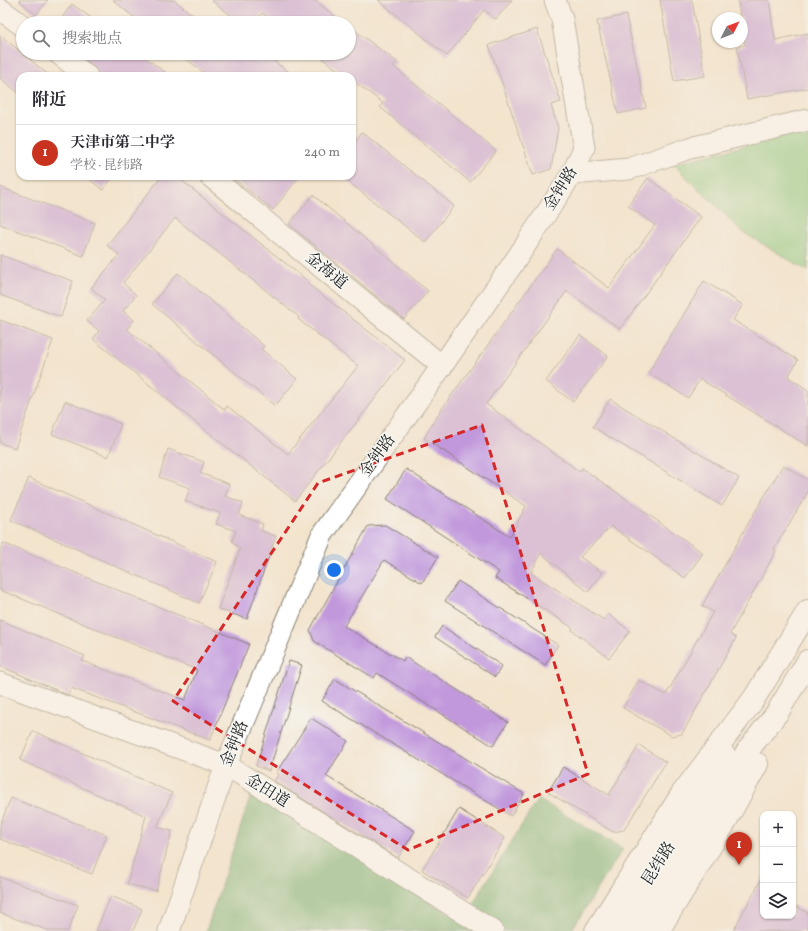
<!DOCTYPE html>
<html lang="zh">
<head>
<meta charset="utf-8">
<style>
  body { margin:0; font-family:Vollkorn,"Noto Serif SC",serif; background:#f7f7f7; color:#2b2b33 }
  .controls { position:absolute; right:12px; bottom:12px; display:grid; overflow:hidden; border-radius:8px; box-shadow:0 1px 3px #0004 }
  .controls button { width:36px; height:36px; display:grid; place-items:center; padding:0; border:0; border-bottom:1px solid #e1e1e2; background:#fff; color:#2b2b33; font:20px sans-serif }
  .compass { position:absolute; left:712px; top:12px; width:36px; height:36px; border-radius:50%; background:#fff; box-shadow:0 1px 3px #0004; rotate:48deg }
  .you { position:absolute; left:334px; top:570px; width:14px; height:14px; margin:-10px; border:3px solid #fff; border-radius:50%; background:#1a73e8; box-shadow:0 0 0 6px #1a73e833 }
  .badge { display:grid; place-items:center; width:26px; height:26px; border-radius:50%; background:#c8321e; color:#fff; font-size:13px; font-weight:700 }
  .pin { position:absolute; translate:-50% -33px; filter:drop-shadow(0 1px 2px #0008) }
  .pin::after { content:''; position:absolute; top:21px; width:14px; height:12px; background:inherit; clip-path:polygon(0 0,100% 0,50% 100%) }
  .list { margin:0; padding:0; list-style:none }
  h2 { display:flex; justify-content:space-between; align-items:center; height:52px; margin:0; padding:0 16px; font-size:17px }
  h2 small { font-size:13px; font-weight:400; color:#7c7c81 }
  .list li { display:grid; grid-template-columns:26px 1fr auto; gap:12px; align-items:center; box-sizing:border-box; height:56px; padding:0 16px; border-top:1px solid #e1e1e2 }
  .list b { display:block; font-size:15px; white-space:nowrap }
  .list p { margin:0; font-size:13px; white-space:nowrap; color:#7c7c81 }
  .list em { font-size:13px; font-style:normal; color:#7c7c81 }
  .icon { flex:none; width:22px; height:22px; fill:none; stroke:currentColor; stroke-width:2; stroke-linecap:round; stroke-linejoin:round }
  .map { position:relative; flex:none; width:808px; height:931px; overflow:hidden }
  .search { position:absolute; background:#fff; box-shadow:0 1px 3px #0004; left:16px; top:16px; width:340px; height:44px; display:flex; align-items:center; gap:10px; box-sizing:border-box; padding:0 14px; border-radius:22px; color:#7c7c81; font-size:15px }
  .panel { position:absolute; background:#fff; box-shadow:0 1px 3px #0004; left:16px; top:72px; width:340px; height:108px; border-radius:12px }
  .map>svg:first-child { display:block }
  .green { fill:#88ca82; stroke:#52734f }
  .forest { fill:#6eae70; stroke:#456546 }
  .building { fill:#c198dc; fill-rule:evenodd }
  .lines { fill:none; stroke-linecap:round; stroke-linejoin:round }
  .secondary-casing { stroke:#888075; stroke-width:23 }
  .primary-casing { stroke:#888075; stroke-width:24 }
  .secondary { stroke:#fff; stroke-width:21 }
  .primary { stroke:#fff; stroke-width:22 }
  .marked { fill:none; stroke:#d62828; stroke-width:3; stroke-dasharray:8 5; stroke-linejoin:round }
  .labels { text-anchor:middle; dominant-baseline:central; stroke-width:3; stroke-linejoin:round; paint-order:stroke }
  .street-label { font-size:16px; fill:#1c1c1c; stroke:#f6f6f2 }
</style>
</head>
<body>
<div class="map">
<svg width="808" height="931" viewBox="0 0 808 931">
  <rect width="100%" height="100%" fill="#f6f6f2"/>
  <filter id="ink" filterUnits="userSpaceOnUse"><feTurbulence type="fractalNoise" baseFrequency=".025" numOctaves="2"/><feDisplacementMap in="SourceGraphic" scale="8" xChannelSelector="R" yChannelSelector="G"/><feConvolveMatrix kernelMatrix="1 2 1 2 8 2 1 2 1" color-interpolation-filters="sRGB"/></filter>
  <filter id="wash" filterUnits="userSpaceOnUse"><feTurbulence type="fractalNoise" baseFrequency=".012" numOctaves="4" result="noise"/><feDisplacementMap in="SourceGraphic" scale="16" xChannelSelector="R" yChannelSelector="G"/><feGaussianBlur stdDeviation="0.9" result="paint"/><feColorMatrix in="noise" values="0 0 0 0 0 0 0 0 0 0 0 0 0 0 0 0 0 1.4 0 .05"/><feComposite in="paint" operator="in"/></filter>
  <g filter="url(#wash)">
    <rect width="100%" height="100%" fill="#f3e4ce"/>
    <path class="green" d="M808 130V271L743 232 673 164Z"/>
    <path class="forest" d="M252 792 462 921 538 799 623 849 571 931H206Z"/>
    <g id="blocks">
      <g class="building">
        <path d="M19 0H48L36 15Z"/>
        <path d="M113 0H174L203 23H141Z"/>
        <path d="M211 0H314L344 23H275L262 13 254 23H241Z"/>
        <path d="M378 0H512L496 19 484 10 447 56Z"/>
        <path d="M660 0H692L705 76 674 81Z"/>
        <path d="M738 0H769L775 40 808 33V88L747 99 737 47 745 45 742 18H740Z"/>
        <path d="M72 4 98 23H58Z"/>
        <path d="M626 15 646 108 618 114 597 21Z"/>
        <path d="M349 26 397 62 393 66 496 151 470 182 380 107 383 103 352 80V76H346L315 53H349Z"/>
        <path d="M537 29 561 102 551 105 558 128 551 169 533 175 489 45Z"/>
        <path d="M0 35 50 76H20V94L0 78Z"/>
        <path d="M77 53H139L170 76H102L98 74 94 67Z"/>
        <path d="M179 53H263L294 76H208Z"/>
        <path d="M362 132 454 206 425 242 341 176H352V145Z"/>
        <path d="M85 176H114L103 190Z"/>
        <path d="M162 176H176L309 282 308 284 405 360 295 501 194 421 93 339 99 331 87 321 105 300 91 288 119 255 107 245ZM175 218 299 317 298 319 358 366 288 454 227 406 225 410 127 329 134 320 123 311 136 295 123 283Z"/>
        <path d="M230 176H300L273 210Z"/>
        <path d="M648 178 701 217 620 329 567 291 486 404 580 472 582 468 703 553 685 578 611 526 580 557 603 573 588 592 541 553 531 573 604 620 608 614 630 631 609 658 572 630 573 628 495 578 499 572 387 499 406 469 510 537 526 506 424 438 441 410 557 249 609 288 655 225 628 206Z"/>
        <path d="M0 187 95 223 83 256 0 224Z"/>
        <path d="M313 195 428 291 404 319 289 224Z"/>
        <path d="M0 255 73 281 61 317 0 295Z"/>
        <path d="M178 273 264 346 261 349 297 379 275 406 152 304Z"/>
        <path d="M704 281 743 305 733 320 798 360 788 377 808 390V446L700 379 688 398 648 373Z"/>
        <path d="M0 320 53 340 15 448 0 443Z"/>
        <path d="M580 335 608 356 573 402 546 381Z"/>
        <path d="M610 399 739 478 722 506 593 427Z"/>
        <path d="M65 401 121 424 108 457 52 434Z"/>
        <path d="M168 449 204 462 200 473 229 484 225 496 243 503 239 515 263 524 261 531 276 536 247 619 218 609 240 549 232 541 236 531 216 524 220 513 185 501 190 488 159 477Z"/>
        <path d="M783 465 808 480V492L774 549 776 551 730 634 736 638 682 734 672 736 623 708 639 680 666 695 713 612 702 606 749 522Z"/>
        <path d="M29 478 217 562 199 603 11 520Z"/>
        <path d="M385 525 438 557 422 583 384 560 344 626 403 661 405 657 508 722 493 746 377 673 374 678 314 641 310 630 368 526Z"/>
        <path d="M3 543 249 644 210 740 71 688 68 695 0 666V620L85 656 82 661 185 700 197 670 0 590V550Z"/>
        <path d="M458 581 558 645 545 665 445 601Z"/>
        <path d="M442 626 502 666 495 677 435 637Z"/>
        <path d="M289 661 302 665 269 771 256 766Z"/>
        <path d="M335 679 524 794 511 816 322 701Z"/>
        <path d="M311 718 348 741 326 776 415 831 398 858 274 781 279 774 276 773Z"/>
        <path d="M33 731 172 793 157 827 172 831 156 891 127 884 146 816 20 760Z"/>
        <path d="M639 745 666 762 624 830 613 832 548 792 563 767 609 795Z"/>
        <path d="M11 798 107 835 92 874 0 839V825Z"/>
        <path d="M459 809 505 838 468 898 422 870Z"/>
        <path d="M763 876V916H793V905L808 913V931H733Z"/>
        <path d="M0 877 78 905 68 931H50L0 913Z"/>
        <path d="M111 896 142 909 133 931H96Z"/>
      </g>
    </g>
  </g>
  <g filter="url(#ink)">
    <use href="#blocks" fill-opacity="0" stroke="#888075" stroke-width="1"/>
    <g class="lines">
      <g class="secondary-casing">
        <g id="secondary">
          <path d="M0 9 23 26"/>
          <path d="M58 53 87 76"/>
          <path d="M572 174 629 169 690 148 808 120"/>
          <path d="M210 176 442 366"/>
          <path d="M0 683 226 765 493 931"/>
          <path d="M169 931 226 765 322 535 442 366 519 255 572 174 584 148 562 19 555 0"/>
        </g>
      </g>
      <g class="primary-casing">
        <g id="primary">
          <path d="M596 931 682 794 753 700 808 611"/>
          <path d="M617 931 702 796 725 756"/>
          <path d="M636 931 717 803 748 750 777 713 808 661"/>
          <path d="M658 931 723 826 757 764"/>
        </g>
      </g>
      <use href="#secondary" class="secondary"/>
      <use href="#primary" class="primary"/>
    </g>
  </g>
  <path d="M0 0H808V931H0ZM482 425 588 774 408 850 173 701 318 483Z" fill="#f3e4ce" fill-opacity=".55" fill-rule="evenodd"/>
  <path class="marked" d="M482 425 588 774 408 850 173 701 318 483Z"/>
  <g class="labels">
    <g class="street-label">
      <text transform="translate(561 189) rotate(-58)">金钟路</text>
      <text transform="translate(326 271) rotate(39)">金海道</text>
      <text transform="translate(378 456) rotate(-54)">金钟路</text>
      <text transform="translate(235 744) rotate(-68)">金钟路</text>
      <text transform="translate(267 791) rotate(32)">金田道</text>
      <text transform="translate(659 864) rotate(-58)">昆纬路</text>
    </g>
  </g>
</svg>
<div class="controls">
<button>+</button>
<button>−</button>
<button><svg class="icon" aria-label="layers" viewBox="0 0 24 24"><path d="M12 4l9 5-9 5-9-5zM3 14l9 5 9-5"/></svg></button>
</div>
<svg class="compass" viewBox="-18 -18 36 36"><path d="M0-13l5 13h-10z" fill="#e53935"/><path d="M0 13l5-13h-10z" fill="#7c7c81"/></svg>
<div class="you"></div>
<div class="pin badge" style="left:739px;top:865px">1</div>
<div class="search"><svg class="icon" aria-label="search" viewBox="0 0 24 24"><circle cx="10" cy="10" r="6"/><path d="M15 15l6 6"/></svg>搜索地点</div>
<section class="panel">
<h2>附近<small></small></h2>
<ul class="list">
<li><span class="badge">1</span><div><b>天津市第二中学</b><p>学校 · 昆纬路</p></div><em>240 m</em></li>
</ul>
</section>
</div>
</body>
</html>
